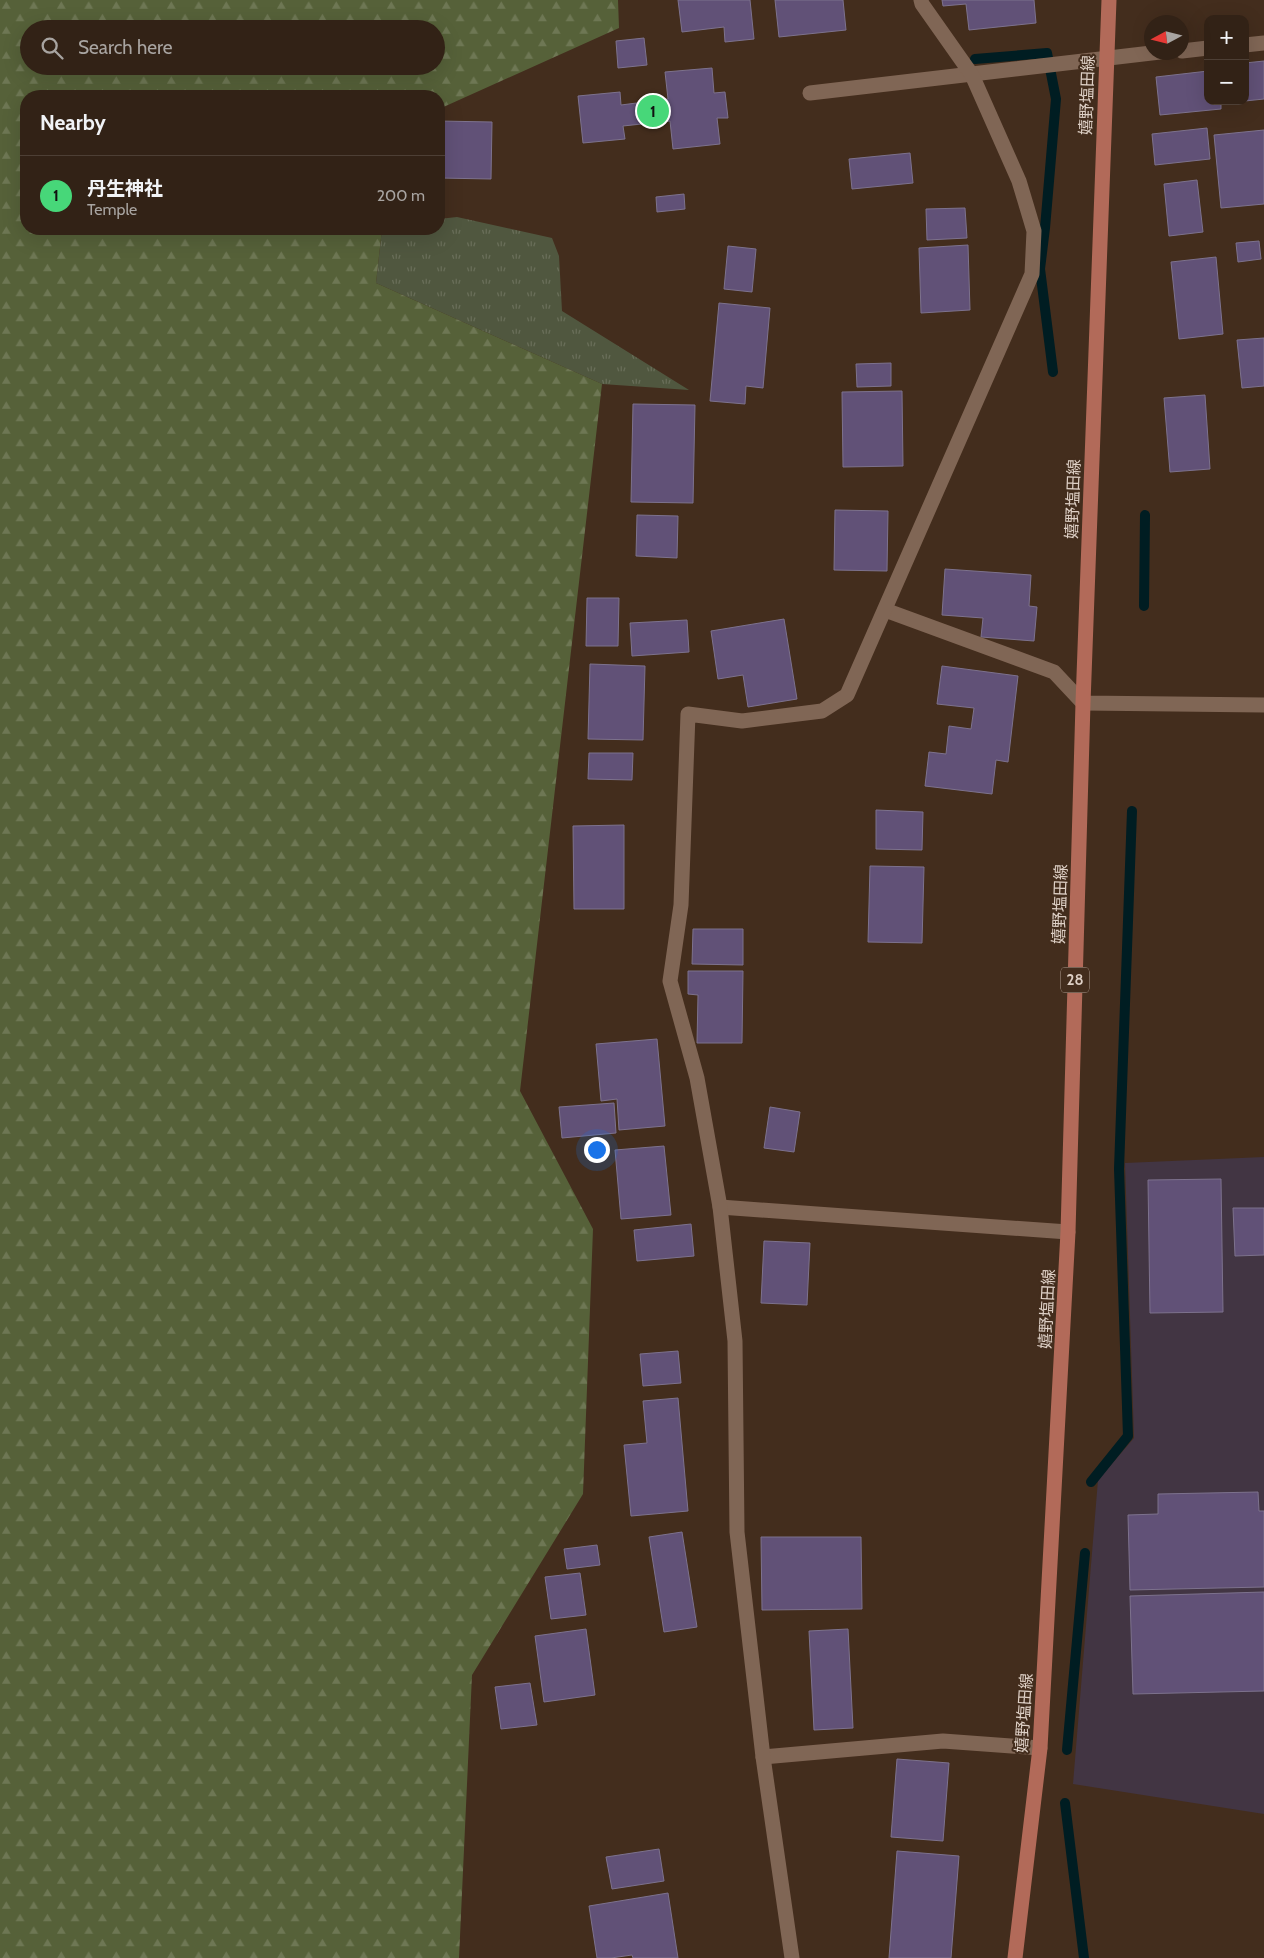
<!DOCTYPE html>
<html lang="en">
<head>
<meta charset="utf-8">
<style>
  body { margin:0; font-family:Cabin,"Noto Sans JP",sans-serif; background:#3a2a1f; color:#f1f3f6 }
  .controls { position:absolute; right:15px; top:15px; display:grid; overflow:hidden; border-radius:10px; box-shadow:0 5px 20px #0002 }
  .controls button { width:45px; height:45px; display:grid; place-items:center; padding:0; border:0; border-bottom:1px solid #4d3f35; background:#322216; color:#f1f3f6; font:25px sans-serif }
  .compass { position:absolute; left:1144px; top:15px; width:45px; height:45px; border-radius:50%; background:#322216; box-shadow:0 5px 20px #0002; rotate:263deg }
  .you { position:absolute; left:596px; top:1149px; width:18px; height:18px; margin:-12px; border:4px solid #fff; border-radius:50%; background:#1a73e8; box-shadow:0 0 0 8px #1a73e833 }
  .badge { display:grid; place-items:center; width:32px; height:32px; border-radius:50%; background:#47d779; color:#111; font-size:16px; font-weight:700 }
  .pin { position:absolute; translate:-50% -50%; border:2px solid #fff; box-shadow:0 1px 5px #0006 }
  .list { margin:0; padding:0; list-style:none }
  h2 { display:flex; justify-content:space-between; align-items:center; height:65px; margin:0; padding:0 20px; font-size:21px }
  h2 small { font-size:16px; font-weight:400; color:#a8a4a1 }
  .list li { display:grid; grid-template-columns:32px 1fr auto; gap:15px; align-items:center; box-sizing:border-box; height:80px; padding:0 20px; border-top:1px solid #4d3f35 }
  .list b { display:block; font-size:19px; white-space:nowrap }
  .list p { margin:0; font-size:16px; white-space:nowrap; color:#a8a4a1 }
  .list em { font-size:16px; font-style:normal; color:#a8a4a1 }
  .icon { flex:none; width:28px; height:28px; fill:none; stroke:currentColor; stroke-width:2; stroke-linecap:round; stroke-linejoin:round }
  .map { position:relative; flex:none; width:1264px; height:1958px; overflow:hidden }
  .search { position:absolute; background:#322216; box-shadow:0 5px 20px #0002; left:20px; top:20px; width:425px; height:55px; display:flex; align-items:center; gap:12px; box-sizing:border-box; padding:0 18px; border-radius:28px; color:#a8a4a1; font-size:19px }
  .panel { position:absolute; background:#322216; box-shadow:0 5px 20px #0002; left:20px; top:90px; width:425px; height:145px; border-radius:20px }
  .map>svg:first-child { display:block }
  .commercial { fill:#423543 }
  .grass { fill:url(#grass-tufts) }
  .forest { fill:url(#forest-firs); fill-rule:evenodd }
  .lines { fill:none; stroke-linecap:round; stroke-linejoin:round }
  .stream { stroke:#001d22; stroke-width:10 }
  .building { fill:#615177; stroke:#7d728d }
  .minor { stroke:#806655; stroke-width:15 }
  .major { stroke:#b26a59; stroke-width:15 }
  .labels { text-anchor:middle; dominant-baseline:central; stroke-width:4; stroke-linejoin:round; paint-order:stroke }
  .shield { fill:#432d1d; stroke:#b09f93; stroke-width:1 }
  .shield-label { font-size:15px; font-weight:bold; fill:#ded0c6 }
  .street-label { font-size:16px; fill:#ded0c6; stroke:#432d1d }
</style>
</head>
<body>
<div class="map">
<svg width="1264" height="1958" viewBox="0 0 1264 1958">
  <defs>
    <pattern id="grass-tufts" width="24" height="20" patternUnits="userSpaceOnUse" patternTransform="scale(1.25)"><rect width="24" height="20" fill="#50573f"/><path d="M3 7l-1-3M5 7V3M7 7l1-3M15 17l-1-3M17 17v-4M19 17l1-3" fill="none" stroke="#696e59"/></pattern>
    <pattern id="forest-firs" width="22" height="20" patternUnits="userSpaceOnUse" patternTransform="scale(1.25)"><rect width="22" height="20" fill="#566139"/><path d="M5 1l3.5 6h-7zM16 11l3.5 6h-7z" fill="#6e7754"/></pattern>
  </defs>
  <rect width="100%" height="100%" fill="#432d1d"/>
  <path class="commercial" d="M1264 1157V1814L1073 1784 1098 1480 1134 1438 1125 1163Z"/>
  <path class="grass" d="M457 217 552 238 559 256 562 311 689 390 602 384 376 283 382 229H439V219Z"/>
  <path class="forest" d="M0 0H618L619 28 439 109V96H26V229H382L376 283 602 384 520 1091 593 1229 583 1494 472 1675 459 1958H0ZM29 29H436V66H29Z"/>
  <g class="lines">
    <g class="stream">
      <path d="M975 59 1047 53 1056 99 1045 228 1040 269 1053 372"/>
      <path d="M1144 606 1145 515"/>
      <path d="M1091 1482 1128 1436 1119 1169 1132 811"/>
      <path d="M1067 1750 1085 1553"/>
      <path d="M1065 1803 1084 1958"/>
    </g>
  </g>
  <g class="building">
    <path d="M678 0H750L754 39 725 42 724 27 682 32Z"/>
    <path d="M775 0H843L846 30 779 37Z"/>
    <path d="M942 0H1034L1036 23 969 30 966 4 943 6Z"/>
    <path d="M644 38 647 65 618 68 616 41Z"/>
    <path d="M1264 61V99L1245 101V63Z"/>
    <path d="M712 68 714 93 725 92 728 118H717L720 144 673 149 670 121 623 126 625 139 583 143 578 96 620 92 621 105 668 99 665 72Z"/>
    <path d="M1208 71V101H1221V109L1160 115 1156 77Z"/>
    <path d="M439 121 492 122 491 179 439 178Z"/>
    <path d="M1207 128 1210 159 1155 165 1152 134Z"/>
    <path d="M1264 130V204L1221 208 1214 135Z"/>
    <path d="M910 153 913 183 852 189 849 159Z"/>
    <path d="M1197 180 1203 232 1169 236 1164 184Z"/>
    <path d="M684 194 685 209 657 212 656 197Z"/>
    <path d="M965 208 967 238 927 240 926 209Z"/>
    <path d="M1259 241 1261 259 1238 262 1236 243Z"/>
    <path d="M968 245 970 310 921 313 919 248Z"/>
    <path d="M728 246 756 249 752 292 724 289Z"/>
    <path d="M1216 257 1223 334 1179 339 1171 262Z"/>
    <path d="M719 303 770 308 763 388 746 386 745 404 710 401Z"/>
    <path d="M1264 338V386L1242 388 1237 340Z"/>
    <path d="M891 363V386L857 387 856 364Z"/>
    <path d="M902 391 903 466 843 467 842 392Z"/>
    <path d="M1205 395 1210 469 1170 472 1164 398Z"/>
    <path d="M633 404 695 405 693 503 631 502Z"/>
    <path d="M835 510 888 511 887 571 834 570Z"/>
    <path d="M637 515 678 516 677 558 636 556Z"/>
    <path d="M945 569 1031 575 1029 606 1037 607 1034 641 981 637 983 618 942 615Z"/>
    <path d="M587 598H619L618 646H586Z"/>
    <path d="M784 619 797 699 748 707 743 675 718 679 711 631Z"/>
    <path d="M687 620 689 652 632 656 630 623Z"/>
    <path d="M590 664 645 666 643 740 588 739Z"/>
    <path d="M942 666 1018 676 1008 762 996 760 992 794 925 786 929 752 946 754 949 726 971 729 974 708 937 704Z"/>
    <path d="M589 753H633L632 780 588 779Z"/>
    <path d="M876 810 923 812 922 850 876 849Z"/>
    <path d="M624 825V909H574L573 826Z"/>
    <path d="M870 866 924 867 922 943 868 942Z"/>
    <path d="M693 929H743V965L692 964Z"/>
    <path d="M688 971H743L742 1043H697L698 995 688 994Z"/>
    <path d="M657 1039 665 1126 619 1130 617 1099 601 1101 596 1044Z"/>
    <path d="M614 1103 616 1133 562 1138 559 1107Z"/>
    <path d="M770 1107 800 1112 794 1152 764 1148Z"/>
    <path d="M664 1146 671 1215 621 1219 615 1150Z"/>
    <path d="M1221 1179 1223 1312 1150 1313 1148 1180Z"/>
    <path d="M1233 1208H1264V1255L1235 1256Z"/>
    <path d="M691 1224 694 1256 637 1261 634 1230Z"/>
    <path d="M764 1241 810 1243 807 1305 761 1303Z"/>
    <path d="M678 1351 681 1383 643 1386 640 1354Z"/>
    <path d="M678 1398 688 1511 631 1516 624 1445 647 1443 643 1401Z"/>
    <path d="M1258 1492 1259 1511H1264V1587L1130 1590 1128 1515 1158 1514V1494Z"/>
    <path d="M682 1532 697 1627 664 1632 649 1537Z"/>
    <path d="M761 1537H861L862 1609 762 1610Z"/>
    <path d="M597 1545 600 1565 567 1569 564 1549Z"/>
    <path d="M580 1573 586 1615 551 1619 545 1577Z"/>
    <path d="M1264 1592V1691L1133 1694 1130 1596Z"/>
    <path d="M586 1629 595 1695 544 1702 535 1636Z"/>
    <path d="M848 1629 853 1728 814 1730 809 1631Z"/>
    <path d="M530 1683 537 1725 501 1729 495 1687Z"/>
    <path d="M897 1759 949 1763 943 1841 891 1837Z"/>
    <path d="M659 1849 664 1881 612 1889 606 1857Z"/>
    <path d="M897 1851 959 1856 951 1958H889Z"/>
    <path d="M668 1893 678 1958H633L632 1955 611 1958H597L589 1906Z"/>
  </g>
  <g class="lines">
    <g class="minor">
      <path d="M1245 45 1264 43"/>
      <path d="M1182 51 1208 48"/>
      <path d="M810 93 1160 52"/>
      <path d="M885 610 1054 672 1083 703 1264 705"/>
      <path d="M720 1207 1068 1232"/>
      <path d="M763 1757 943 1741 1040 1748"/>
      <path d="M792 1958 763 1757 737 1532 735 1341 720 1207 697 1078 670 981 681 905 688 714 742 721 822 711 847 695 1032 274 1034 231 1019 181 972 75 922 4 921 0"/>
    </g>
    <path class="major" d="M1015 1958 1040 1748 1068 1232 1083 703 1109 0"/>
  </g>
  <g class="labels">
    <rect class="shield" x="1061" y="967.5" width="28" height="25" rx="4"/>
    <g class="shield-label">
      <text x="1075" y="980">28</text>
    </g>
    <g class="street-label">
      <text transform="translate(1087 95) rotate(-88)">嬉野塩田線</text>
      <text transform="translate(1073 499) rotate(-88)">嬉野塩田線</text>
      <text transform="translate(1060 904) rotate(-88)">嬉野塩田線</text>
      <text transform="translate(1047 1309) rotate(-87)">嬉野塩田線</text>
      <text transform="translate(1024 1713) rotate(-86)">嬉野塩田線</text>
    </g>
  </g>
</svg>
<div class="controls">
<button>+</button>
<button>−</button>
</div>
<svg class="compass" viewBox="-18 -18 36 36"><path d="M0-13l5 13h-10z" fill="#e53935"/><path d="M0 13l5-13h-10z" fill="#a8a4a1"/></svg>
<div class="you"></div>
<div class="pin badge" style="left:653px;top:111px">1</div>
<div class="search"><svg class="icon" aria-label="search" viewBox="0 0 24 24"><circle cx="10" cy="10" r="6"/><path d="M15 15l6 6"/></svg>Search here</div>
<section class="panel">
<h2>Nearby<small></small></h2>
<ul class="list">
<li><span class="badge">1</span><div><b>丹生神社</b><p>Temple</p></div><em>200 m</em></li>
</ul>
</section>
</div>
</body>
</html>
